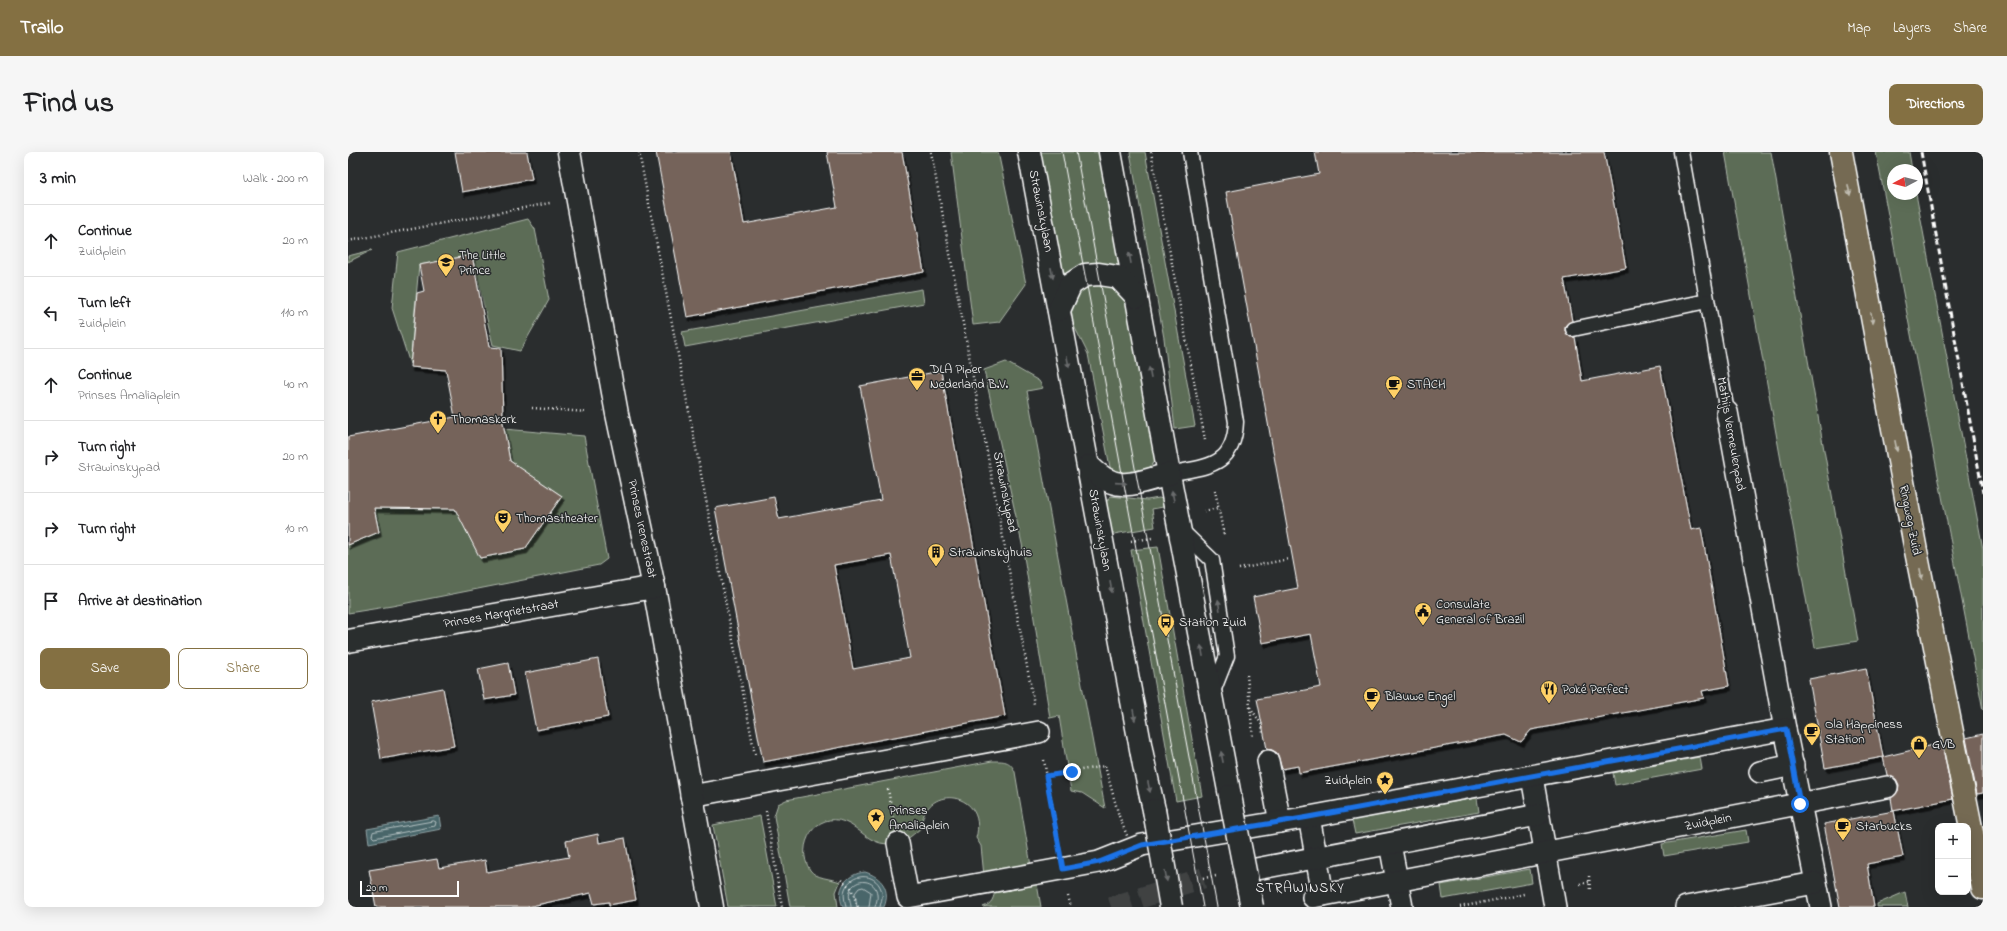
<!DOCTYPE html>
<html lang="en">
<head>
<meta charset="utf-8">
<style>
  body { margin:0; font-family:"Indie Flower",sans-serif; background:#f6f6f6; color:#202124 }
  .controls { position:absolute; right:12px; bottom:12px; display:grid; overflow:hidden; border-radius:8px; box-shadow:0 4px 16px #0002 }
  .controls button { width:36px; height:36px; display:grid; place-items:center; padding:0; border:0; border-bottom:1px solid #e0e0e0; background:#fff; color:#202124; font:20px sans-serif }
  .compass { position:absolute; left:1539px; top:12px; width:36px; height:36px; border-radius:50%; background:#fff; box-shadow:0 4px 16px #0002; rotate:263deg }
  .scale { position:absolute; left:12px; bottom:10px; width:99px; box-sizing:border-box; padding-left:4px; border:2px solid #fff; border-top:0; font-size:11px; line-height:14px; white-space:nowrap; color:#fff; -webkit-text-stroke:3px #2a2d2e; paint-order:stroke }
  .stop { position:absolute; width:12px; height:12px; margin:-9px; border:3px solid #1a73e8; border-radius:50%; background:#fff }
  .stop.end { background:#1a73e8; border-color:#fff; box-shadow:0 1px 4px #0008 }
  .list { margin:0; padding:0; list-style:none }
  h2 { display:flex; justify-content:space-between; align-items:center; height:52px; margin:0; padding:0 16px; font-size:17px }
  h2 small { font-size:13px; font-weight:400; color:#757577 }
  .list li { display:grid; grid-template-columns:26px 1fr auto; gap:12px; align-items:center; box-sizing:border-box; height:72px; padding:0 16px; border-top:1px solid #e0e0e0 }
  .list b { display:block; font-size:15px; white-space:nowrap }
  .list p { margin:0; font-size:13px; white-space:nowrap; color:#757577 }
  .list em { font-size:13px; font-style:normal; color:#757577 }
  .actions { display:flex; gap:8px; padding:12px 16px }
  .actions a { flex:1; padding:9px 0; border:1px solid #847042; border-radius:8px; text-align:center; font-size:14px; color:#847042 }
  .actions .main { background:#847042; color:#fff }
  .icon { flex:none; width:22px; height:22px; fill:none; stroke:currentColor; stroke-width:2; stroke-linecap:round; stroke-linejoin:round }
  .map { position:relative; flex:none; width:1635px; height:755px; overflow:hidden; border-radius:8px }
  header { display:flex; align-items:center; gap:24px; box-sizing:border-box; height:56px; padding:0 20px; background:#847042; color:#fff }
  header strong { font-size:19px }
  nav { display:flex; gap:22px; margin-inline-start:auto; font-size:14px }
  .intro { display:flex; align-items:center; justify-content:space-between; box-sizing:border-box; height:96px; padding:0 24px }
  h1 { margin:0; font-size:28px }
  .button { padding:10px 18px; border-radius:8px; background:#847042; color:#fff; font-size:14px; font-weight:700 }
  main { display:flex; gap:24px; padding:0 24px }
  aside { flex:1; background:#fff; border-radius:8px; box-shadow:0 4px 16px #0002 }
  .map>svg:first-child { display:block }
  .green { fill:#5b6c56; stroke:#adb6aa }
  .water { fill:#48666a; stroke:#91a3a6 }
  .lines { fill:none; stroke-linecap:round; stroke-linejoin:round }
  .shore { stroke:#b6c2c3; stroke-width:1 }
  .building { fill:#74645a; stroke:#fff; fill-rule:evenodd; filter:url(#shadow) }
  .pedestrian-tunnel { stroke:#3f4243; stroke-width:21; stroke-dasharray:21 10; stroke-linecap:butt }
  .service-casing { stroke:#fff; stroke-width:17 }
  .pedestrian-casing { stroke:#fff; stroke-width:24 }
  .minor-casing { stroke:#fff; stroke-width:25 }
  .tertiary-casing { stroke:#fff; stroke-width:25 }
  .motorway-casing { stroke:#fff; stroke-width:25 }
  .path { stroke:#fff; stroke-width:2.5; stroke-dasharray:1 3; stroke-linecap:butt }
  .service { stroke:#2a2d2e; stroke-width:14 }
  .pedestrian { stroke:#2a2d2e; stroke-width:21 }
  .minor { stroke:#2a2d2e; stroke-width:22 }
  .tertiary { stroke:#2a2d2e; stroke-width:22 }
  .motorway { stroke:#746b52; stroke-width:22 }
  .tram { stroke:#fff; stroke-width:1 }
  .rail { stroke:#fff; stroke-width:3; stroke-dasharray:6 3; stroke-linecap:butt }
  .tertiary-bridge-casing { stroke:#fff; stroke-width:25; stroke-linecap:butt }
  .path-bridge { stroke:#fff; stroke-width:2.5; stroke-dasharray:1 3; stroke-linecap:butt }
  .tertiary-bridge { stroke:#2a2d2e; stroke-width:22 }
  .oneway { fill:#c0bcb1 }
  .oneway2 { fill:#6a6c6d }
  .route { stroke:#1a73e8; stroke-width:5 }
  .labels { text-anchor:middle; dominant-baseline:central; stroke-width:3; stroke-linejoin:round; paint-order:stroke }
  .street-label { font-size:13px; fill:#fff; stroke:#2a2d2e }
  .poi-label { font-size:13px; fill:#fff; stroke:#2a2d2e; text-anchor:start }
  .neighbourhood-label { font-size:14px; letter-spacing:1px; fill:#fff; stroke:#2a2d2e }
</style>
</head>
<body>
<header>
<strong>Trailo</strong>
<nav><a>Map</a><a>Layers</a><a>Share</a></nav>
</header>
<div class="intro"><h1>Find us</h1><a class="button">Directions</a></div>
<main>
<aside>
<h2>3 min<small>Walk · 200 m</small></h2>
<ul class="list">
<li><svg class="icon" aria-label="ahead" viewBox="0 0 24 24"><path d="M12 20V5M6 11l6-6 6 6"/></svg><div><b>Continue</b><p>Zuidplein</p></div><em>20 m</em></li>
<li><svg class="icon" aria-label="left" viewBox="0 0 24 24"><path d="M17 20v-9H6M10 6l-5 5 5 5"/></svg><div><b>Turn left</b><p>Zuidplein</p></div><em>110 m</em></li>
<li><svg class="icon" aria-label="ahead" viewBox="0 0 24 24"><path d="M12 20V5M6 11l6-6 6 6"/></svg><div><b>Continue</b><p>Prinses Amaliaplein</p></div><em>40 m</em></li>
<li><svg class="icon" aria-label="right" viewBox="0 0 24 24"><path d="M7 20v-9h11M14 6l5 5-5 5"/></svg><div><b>Turn right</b><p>Strawinskypad</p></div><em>20 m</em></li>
<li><svg class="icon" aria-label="right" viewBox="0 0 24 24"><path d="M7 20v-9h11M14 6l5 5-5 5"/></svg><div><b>Turn right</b></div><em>10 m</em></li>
<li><svg class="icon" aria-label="arrive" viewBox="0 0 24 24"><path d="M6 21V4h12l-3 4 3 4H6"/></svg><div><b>Arrive at destination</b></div></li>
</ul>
<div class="actions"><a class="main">Save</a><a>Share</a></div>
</aside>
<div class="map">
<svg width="1635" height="755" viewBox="0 0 1635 755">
  <defs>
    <filter id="shadow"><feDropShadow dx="2.5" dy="4.5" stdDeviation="0" flood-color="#0009"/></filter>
  </defs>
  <rect width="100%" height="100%" fill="#2a2d2e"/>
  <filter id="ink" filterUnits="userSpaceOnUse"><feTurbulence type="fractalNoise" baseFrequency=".025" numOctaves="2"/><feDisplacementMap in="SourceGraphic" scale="8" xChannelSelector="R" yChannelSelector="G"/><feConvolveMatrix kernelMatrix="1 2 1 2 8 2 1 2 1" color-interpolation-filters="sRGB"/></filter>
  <g filter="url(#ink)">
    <g class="green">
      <path d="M603 0H650L678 132 651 170 625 173Z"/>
      <path d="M691 0H751L807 294V308L798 321 763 320 740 202 723 168Z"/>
      <path d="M782 0H797L847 274 827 277 816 186Z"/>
      <path d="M1377 0H1423L1510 489 1467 496Z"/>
      <path d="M1528 0H1561L1564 18H1545V42H1568L1635 397V558Z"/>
      <path d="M180 67 187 77 201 148 172 199 145 193 124 103 71 113 62 212 44 156 50 100Z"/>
      <path d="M24 98 0 110V104Z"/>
      <path d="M574 137 576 151 337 195 334 180Z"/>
      <path d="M658 210 691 229 695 236 679 239 757 656 734 641 723 639 711 564 702 566 674 392 636 218Z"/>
      <path d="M156 277 236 284 259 407 251 413 44 454 0 461V393L30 380 27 356 104 345 132 406 177 397 214 344 162 309Z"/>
      <path d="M762 344 799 348 811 346 817 348 821 354 804 357 807 375 760 383 755 356Z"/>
      <path d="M810 395 854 644 828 649 783 398Z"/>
      <path d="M1352 605 1354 617 1267 633 1265 621Z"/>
      <path d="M644 609C656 609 662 608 667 620L683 714 636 724 633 694 628 686C641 640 576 629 573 676 562 685 555 693 539 692 520 691 512 676 497 670 468 658 446 694 462 718 468 727 483 726 492 730L488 740 490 755H442L426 664 430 652 438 648Z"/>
      <path d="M1129 646 1131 660 1007 682 1004 668Z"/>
      <path d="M412 664 429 755H380L365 673Z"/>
      <path d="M1398 678 1400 690 1316 704 1314 692Z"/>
      <path d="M1182 717 1184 731 1095 747 1093 733Z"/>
      <path d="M686 730 689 732 693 755H635C644 752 646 746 647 737Z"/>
      <path d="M1557 740 1560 755H1529V752Z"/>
    </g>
    <g class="water">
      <path d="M91 664 93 677 21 691 19 677Z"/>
      <path d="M517 720C534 725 543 738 536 755H495C487 737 498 722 517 720Z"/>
    </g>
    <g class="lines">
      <g class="shore">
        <path d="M86 669 88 670 87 674 26 686 24 684 25 680Z"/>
        <path d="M498 755C497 749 495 743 497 737 503 721 527 720 533 737 536 743 533 749 532 755"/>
        <path d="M503 755C503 750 500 745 502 739 507 725 528 727 529 742 530 747 528 751 527 755"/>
        <path d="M509 755 507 741 511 736 515 735 523 740 521 755"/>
      </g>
    </g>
    <g class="building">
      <path d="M107 0H179L184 27 114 40Z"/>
      <path d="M308 0H383L396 72 489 55 479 0H554L576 120 339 165Z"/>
      <path d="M967 0H1256L1278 116 1216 127 1224 169 1217 174V179L1222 185H1227L1234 229 1312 214 1343 378 1353 376 1381 534 1354 539 1356 546 1183 578 1173 590 1158 583 951 621 950 614 934 617 929 601 924 598 919 597 909 547 973 535 963 482 914 491 905 445 950 436 878 40 971 22Z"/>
      <path d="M124 103 141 195 153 196 155 265H154L162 309 214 344 177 397 132 406 107 357 26 356 31 380 0 393V285L107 265 98 218 62 215 69 141 76 139 71 113Z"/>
      <path d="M593 219 657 564 415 610 367 356 426 345 431 367 533 348 512 234ZM543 403 562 506 505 517 486 413Z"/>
      <path d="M250 507 260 565 188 578 177 521Z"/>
      <path d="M160 511 166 543 136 548 130 517Z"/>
      <path d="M1518 516 1535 605 1477 616 1461 527Z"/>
      <path d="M95 536 106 594 33 607 23 550Z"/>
      <path d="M1635 582V641L1629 642 1618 586Z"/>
      <path d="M1594 591 1605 647 1545 659 1543 646 1550 639 1551 633 1548 627 1539 623 1535 605Z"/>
      <path d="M1546 659 1555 705 1519 712 1526 755H1492L1476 672Z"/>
      <path d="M250 682 251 691 277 686 288 748 261 753V750L246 752 243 741 179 755H28L21 718 89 707 91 716 137 708 139 720 221 705 218 689Z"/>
    </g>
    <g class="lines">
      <path class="pedestrian-tunnel" d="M763 755 855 726"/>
      <g class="service-casing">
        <g id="service">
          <path d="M1333 0 1379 260"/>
          <path d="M1225 177 1359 149"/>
          <path d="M821 322C858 314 886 316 888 270L842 0"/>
          <path d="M832 377 864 408 879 504 864 542"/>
        </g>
      </g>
      <g class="pedestrian-casing">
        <g id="pedestrian">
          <path d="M1379 260 1437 577 1473 755"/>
          <path d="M920 609 932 670"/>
          <path d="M1412 620 1445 613"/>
          <path d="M1184 625 1207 755"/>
          <path d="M343 644 691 580"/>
          <path d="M961 665 975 743"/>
          <path d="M550 691 560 745 751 710 794 693 961 665 1437 577"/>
          <path d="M1042 692 1054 755"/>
          <path d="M903 718 1190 663"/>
          <path d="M965 745 1539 635"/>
          <path d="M1338 755 1467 731"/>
        </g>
      </g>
      <g class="minor-casing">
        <g id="minor">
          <path d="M221 0 269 262 306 435 364 755"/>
          <path d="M0 489 306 435"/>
        </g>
      </g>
      <g class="tertiary-casing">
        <g id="tertiary">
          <path d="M681 0 796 613 806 658"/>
          <path d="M762 0 821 322 882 644"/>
          <path d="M711 158 723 132 737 123 751 122 770 125 789 145"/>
          <path d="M741 314C768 342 786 332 821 322"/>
        </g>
      </g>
      <g class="motorway-casing">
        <path id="motorway" d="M1493 0 1568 399 1635 736"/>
      </g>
      <g class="path">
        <path d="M291 0 407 603"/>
        <path d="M583 0 686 552"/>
        <path d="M803 0 857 288"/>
        <path d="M0 89 202 51"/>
        <path d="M184 256 239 260"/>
        <path d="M867 338 876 384"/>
        <path d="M856 359 870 356"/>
        <path d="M783 389 804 386"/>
        <path d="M891 417 941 407"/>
        <path d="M899 523 905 586"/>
        <path d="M902 555 914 573 915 582"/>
        <path d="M696 608 710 690"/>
        <path d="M698 624 757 614 771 664"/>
        <path d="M540 637 545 665"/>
        <path d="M418 659 434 755"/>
        <path d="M1241 724 1242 739"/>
        <path d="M855 726 868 724"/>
        <path d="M493 728 503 736 510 755"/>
        <path d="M1232 732 1241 730"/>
        <path d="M720 744 723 755"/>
        <path d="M1112 755 1176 742"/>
      </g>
      <use href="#service" class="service"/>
      <use href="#pedestrian" class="pedestrian"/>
      <use href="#minor" class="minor"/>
      <use href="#tertiary" class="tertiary"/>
      <use href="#motorway" class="motorway"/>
      <g class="tram">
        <path d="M714 0 855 755"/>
        <path d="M728 0 869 755"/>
      </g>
      <path class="rail" d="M1573 0 1635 341"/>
      <g class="tertiary-bridge-casing">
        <g id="tertiary-bridge">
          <path d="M882 644 904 755"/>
          <path d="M806 658 823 755"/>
        </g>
      </g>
      <path class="path-bridge" d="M771 664 780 686"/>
      <use href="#tertiary-bridge" class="tertiary-bridge"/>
    </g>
    <defs><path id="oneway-solid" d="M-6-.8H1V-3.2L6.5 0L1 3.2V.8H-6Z"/></defs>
    <g class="oneway">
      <use href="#oneway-solid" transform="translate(1501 38) rotate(79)"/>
      <use href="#oneway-solid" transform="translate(1524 166) rotate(79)"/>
      <use href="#oneway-solid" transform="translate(1548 294) rotate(79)"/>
      <use href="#oneway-solid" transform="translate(1573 422) rotate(79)"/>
    </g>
    <g class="oneway2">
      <use href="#oneway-solid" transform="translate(782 106) rotate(-100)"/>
      <use href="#oneway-solid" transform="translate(704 121) rotate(79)"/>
      <use href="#oneway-solid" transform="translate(720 210) rotate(79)"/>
      <use href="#oneway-solid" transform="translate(802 221) rotate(-100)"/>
      <use href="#oneway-solid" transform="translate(773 331) rotate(4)"/>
      <use href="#oneway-solid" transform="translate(825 344) rotate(-101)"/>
      <use href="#oneway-solid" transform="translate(763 435) rotate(80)"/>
      <use href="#oneway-solid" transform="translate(871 453) rotate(-99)"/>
      <use href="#oneway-solid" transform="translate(854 499) rotate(-101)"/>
      <use href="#oneway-solid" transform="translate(786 563) rotate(80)"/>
      <use href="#oneway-solid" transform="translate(874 605) rotate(-101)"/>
      <use href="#oneway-solid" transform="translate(801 635) rotate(78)"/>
      <use href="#oneway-solid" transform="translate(818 724) rotate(80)"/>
    </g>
  </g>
  <g class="lines" filter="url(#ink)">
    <path class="route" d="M724 620 698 624 715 717 751 710 794 693 961 665 1438 577 1452 652"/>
  </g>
  <defs>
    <g id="school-pin" transform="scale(0.9)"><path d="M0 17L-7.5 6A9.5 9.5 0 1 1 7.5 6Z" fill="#ffd166" stroke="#2a2d2e"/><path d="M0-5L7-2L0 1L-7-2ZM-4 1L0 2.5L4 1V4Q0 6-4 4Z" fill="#111"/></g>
    <g id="office-pin" transform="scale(0.9)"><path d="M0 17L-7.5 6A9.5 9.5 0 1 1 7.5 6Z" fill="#ffd166" stroke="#2a2d2e"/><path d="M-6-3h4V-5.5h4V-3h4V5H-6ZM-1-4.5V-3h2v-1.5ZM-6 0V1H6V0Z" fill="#111"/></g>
    <g id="cafe-pin" transform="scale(0.9)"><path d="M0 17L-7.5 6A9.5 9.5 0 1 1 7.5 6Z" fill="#ffd166" stroke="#2a2d2e"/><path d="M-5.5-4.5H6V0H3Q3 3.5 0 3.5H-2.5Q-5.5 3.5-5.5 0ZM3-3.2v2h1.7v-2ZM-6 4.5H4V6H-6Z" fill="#111"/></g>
    <g id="church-pin" transform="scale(0.9)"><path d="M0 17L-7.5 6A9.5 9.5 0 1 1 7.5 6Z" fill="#ffd166" stroke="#2a2d2e"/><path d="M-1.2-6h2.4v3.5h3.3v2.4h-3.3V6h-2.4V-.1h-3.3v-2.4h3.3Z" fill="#111"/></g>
    <g id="theatre-pin" transform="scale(0.9)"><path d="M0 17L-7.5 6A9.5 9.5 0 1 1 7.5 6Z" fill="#ffd166" stroke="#2a2d2e"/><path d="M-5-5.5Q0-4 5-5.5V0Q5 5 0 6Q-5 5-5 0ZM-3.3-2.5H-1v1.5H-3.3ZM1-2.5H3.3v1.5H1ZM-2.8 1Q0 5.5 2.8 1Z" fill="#111"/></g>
    <g id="building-pin" transform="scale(0.9)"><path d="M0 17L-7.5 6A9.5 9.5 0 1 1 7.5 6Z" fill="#ffd166" stroke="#2a2d2e"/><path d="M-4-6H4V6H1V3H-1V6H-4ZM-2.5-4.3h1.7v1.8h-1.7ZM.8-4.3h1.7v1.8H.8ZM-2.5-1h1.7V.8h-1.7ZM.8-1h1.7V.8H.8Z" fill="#111"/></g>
    <g id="civic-pin" transform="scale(0.9)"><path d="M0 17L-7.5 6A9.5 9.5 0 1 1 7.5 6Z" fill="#ffd166" stroke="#2a2d2e"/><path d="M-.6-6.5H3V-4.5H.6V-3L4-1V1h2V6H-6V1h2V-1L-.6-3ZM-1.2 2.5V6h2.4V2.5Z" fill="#111"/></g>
    <g id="bus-pin" transform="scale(0.9)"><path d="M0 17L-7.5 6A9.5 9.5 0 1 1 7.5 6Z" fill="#ffd166" stroke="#2a2d2e"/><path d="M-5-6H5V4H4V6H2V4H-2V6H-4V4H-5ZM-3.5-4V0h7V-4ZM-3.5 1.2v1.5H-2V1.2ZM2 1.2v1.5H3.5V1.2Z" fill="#111"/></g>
    <g id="restaurant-pin" transform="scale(0.9)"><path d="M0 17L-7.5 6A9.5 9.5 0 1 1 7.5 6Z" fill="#ffd166" stroke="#2a2d2e"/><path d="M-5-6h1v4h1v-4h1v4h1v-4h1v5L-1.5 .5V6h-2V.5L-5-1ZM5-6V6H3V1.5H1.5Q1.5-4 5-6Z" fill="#111"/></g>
    <g id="shop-pin" transform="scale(0.9)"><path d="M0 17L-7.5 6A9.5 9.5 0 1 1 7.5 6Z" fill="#ffd166" stroke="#2a2d2e"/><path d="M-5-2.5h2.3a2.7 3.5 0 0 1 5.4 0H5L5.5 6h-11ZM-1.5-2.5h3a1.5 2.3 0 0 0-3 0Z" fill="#111"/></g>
    <g id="sight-pin" transform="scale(0.9)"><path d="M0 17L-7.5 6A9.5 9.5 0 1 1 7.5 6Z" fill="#ffd166" stroke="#2a2d2e"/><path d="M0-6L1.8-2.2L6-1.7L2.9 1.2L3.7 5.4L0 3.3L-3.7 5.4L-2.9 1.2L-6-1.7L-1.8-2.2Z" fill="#111"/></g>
  </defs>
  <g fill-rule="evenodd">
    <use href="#school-pin" x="98" y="110"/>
    <use href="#office-pin" x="569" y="224"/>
    <use href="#cafe-pin" x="1046" y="232"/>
    <use href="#church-pin" x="90" y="267"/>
    <use href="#theatre-pin" x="155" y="366"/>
    <use href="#building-pin" x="588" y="400"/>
    <use href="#civic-pin" x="1075" y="459"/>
    <use href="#bus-pin" x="818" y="470"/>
    <use href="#restaurant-pin" x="1201" y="537"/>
    <use href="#cafe-pin" x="1024" y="544"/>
    <use href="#cafe-pin" x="1464" y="579"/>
    <use href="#shop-pin" x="1571" y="592"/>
    <use href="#sight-pin" x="1037" y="628"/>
    <use href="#sight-pin" x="528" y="665"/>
    <use href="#cafe-pin" x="1495" y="674"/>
  </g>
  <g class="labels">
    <g class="street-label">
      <text transform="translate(693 59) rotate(79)">Strawinskylaan</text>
      <text transform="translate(1383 282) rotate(80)">Mathijs Vermeulenpad</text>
      <text transform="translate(657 340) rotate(79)">Strawinskypad</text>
      <text transform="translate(1562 368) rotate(79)">Ringweg-Zuid</text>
      <text transform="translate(294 377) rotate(78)">Prinses Irenestraat</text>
      <text transform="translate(752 378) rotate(80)">Strawinskylaan</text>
      <text transform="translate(153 462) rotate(-10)">Prinses Margrietstraat</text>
      <text transform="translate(1360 670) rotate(-11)">Zuidplein</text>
    </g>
    <g class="poi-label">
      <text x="111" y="103">The Little<tspan x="111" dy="15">Prince</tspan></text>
      <text x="582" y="217">DLA Piper<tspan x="582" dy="15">Nederland B.V.</tspan></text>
      <text x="1059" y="232">STACH</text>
      <text x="103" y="267">Thomaskerk</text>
      <text x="168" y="366">Thomastheater</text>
      <text x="601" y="400">Strawinskyhuis</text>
      <text x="1088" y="452">Consulate<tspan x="1088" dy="15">General of Brazil</tspan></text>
      <text x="831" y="470">Station Zuid</text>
      <text x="1214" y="537">Poké Perfect</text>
      <text x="1037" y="544">Blauwe Engel</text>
      <text x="1477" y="572">Ola Happiness<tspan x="1477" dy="15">Station</tspan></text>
      <text x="1584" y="592">GVB</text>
      <text x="1024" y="628" text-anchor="end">Zuidplein</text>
      <text x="541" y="658">Prinses<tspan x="541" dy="15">Amaliaplein</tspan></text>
      <text x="1508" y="674">Starbucks</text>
    </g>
    <g class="neighbourhood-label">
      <text x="952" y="736">STRAWINSKY</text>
    </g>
  </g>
</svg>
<div class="controls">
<button>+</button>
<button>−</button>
</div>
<svg class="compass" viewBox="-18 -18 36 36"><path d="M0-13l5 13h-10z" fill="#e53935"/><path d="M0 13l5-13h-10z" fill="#757577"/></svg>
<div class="scale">20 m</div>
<div class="stop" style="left:1452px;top:652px"></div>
<div class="stop end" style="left:724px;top:620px"></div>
</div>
</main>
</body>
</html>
